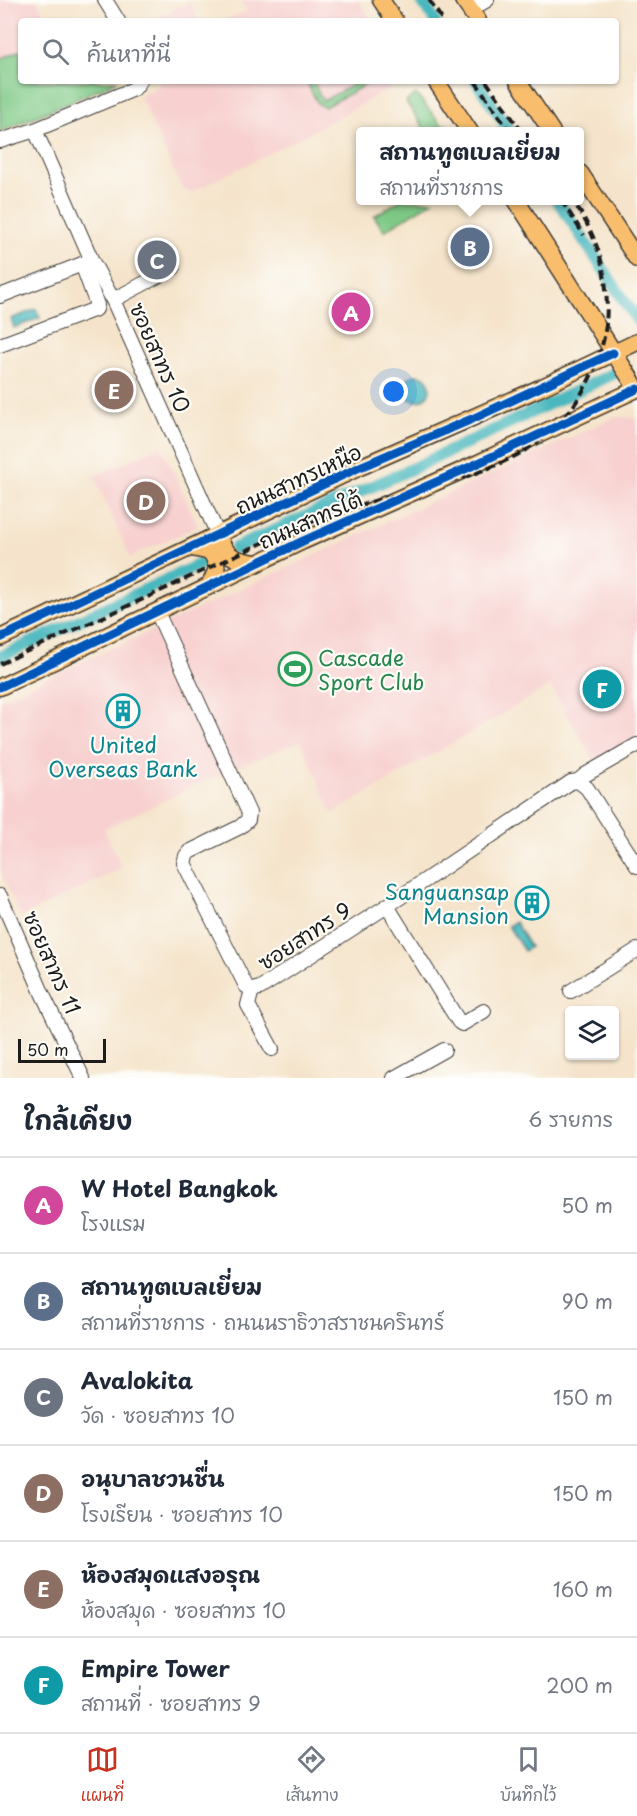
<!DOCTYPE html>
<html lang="th">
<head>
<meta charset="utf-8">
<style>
  body { margin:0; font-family:"Playpen Sans","Playpen Sans Thai",sans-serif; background:#f2f2f3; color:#1f2937 }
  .controls { position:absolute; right:18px; bottom:18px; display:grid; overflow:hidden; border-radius:6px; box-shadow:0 2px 4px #0004 }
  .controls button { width:54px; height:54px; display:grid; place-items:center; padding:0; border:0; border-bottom:2px solid #e0e1e3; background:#fff; color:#1f2937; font:30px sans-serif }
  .scale { position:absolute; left:18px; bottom:15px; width:88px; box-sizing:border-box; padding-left:6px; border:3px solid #1c1c1c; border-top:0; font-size:16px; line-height:21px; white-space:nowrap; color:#1c1c1c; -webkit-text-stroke:4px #fdfcf7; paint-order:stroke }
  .you { position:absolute; left:394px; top:392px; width:21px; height:21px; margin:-15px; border:4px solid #fff; border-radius:50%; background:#1a73e8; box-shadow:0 0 0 9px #1a73e833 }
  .badge { display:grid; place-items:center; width:39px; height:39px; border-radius:50%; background:#c8321e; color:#fff; font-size:20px; font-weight:700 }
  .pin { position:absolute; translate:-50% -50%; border:3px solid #fff; box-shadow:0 2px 6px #0006 }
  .popup { position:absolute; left:356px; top:127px; width:228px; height:78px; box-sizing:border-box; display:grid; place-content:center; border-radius:6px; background:#fff; filter:drop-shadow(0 2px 4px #0005); font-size:20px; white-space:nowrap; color:#747a83 }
  .popup b { font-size:22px; color:#1f2937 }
  .popup::after { content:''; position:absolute; left:50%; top:100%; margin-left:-12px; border:12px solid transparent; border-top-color:#fff }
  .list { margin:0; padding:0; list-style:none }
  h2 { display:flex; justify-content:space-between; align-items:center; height:78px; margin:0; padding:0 24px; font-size:26px }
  h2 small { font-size:20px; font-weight:400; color:#747a83 }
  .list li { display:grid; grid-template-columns:39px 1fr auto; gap:18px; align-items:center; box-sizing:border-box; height:96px; padding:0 24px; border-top:2px solid #e0e1e3 }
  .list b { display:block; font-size:22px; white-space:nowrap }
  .list p { margin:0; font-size:20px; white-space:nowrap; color:#747a83 }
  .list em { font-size:20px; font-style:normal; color:#747a83 }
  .icon { flex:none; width:33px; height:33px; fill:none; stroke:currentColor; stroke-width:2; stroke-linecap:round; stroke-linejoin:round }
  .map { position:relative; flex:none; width:637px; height:1078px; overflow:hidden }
  .search { position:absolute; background:#fff; box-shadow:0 2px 4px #0004; left:18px; right:18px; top:18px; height:66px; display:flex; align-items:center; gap:15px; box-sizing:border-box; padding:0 21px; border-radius:6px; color:#747a83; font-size:22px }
  .sheet { height:654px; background:#fff }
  nav { display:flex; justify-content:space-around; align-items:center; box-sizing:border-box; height:84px; border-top:2px solid #e0e1e3; background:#fff; font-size:16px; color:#747a83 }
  nav a { display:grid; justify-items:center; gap:3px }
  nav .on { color:#c8321e }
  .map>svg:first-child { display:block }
  .built { fill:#f7d0cf }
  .green { fill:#7ec986; stroke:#4d7251; stroke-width:1.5 }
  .water { fill:#49b8be; stroke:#326a6d; stroke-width:1.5 }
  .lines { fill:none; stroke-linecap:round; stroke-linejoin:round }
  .canal { stroke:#49b8be; stroke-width:12 }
  .minor-casing { stroke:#3d3a36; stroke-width:16 }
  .major-casing { stroke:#3d3a36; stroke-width:19 }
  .minor { stroke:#fff; stroke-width:14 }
  .major { stroke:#f9be6d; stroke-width:16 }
  .rail { stroke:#1c1c1c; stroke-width:4; stroke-dasharray:9 4.5; stroke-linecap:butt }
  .cycleway-casing { stroke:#fdfcf7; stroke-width:13 }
  .cycleway { stroke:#0057b8; stroke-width:9 }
  .labels { text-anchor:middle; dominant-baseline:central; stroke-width:4.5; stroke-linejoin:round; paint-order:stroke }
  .street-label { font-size:21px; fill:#1c1c1c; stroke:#fdfcf7 }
  .leisure-label { font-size:21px; fill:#27864d; stroke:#fdfcf7; text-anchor:start }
  .culture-label { font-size:21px; fill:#0d838f; stroke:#fdfcf7 }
</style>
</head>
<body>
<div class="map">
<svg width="637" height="1078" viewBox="0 0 637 1078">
  <rect width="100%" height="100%" fill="#fdfcf7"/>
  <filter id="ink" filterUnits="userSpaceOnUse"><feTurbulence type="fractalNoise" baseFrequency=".0167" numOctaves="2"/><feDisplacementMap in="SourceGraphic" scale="12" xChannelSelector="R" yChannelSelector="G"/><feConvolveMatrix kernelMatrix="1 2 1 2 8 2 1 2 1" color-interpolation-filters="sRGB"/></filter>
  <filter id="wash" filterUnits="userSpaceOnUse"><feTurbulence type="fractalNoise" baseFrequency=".008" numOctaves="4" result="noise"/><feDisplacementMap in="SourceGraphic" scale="24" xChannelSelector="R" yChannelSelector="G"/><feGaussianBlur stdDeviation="1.35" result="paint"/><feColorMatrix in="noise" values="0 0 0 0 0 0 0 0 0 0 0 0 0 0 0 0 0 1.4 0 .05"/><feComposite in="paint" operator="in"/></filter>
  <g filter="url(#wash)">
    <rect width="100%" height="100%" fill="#f5e4cb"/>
    <g class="built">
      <path d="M0 0H36L49 21H21V50L0 59Z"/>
      <path d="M242 0H358L373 21H222L247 11Z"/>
      <path d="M190 2 199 21H149Z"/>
      <path d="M159 81H403L319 128 190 193 181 187 140 96 160 85Z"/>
      <path d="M615 417 632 418 637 420V743L596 763 550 686 332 814 301 741 220 774 104 829 122 868 21 917 0 871V700Z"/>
      <path d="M161 446 198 526 130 557 94 476Z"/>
    </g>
    <g class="green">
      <path d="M21 50V81H118L0 132V59Z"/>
      <path d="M306 81H313L323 101 360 81H372L325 107 318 104Z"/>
      <path d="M416 94 442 125H446L450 131H426L406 102Z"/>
      <path d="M399 201V200L433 201 384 231 374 216Z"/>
    </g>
    <g class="water">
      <path d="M36 309 40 318 14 328 11 319Z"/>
      <circle cx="417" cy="388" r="13"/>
      <path d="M515 922 530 947 524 951 508 926Z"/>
    </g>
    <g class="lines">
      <g class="canal">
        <path d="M421 0 435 21"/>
        <path d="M476 81 510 132"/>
        <path d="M557 200 637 320"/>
        <path d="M235 548 420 465 617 372"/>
        <path d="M0 657 209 560"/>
      </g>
    </g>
  </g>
  <g filter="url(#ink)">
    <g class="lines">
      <g class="minor-casing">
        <g id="minor">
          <path d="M105 0 118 21"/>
          <path d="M470 10 487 0"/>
          <path d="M35 130 92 261 113 300 218 535"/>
          <path d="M0 141 35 130 134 89 140 81"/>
          <path d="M0 296 90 261"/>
          <path d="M113 300 173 268"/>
          <path d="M0 345 96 309 97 305 82 264"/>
          <path d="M157 612 249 813 248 820 240 827 189 852 186 856 184 863 246 986 252 990 260 988 387 906 571 782 578 781 587 788 637 866"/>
          <path d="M578 781 585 775 637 745"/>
          <path d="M0 896 43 995 83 1078"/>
          <path d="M387 906 459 1022 462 1024 484 1011"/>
          <path d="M252 990 248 1005 272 1049"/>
          <path d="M571 991 637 950"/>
          <path d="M394 1078 444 1050"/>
        </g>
      </g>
      <g class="major-casing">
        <g id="major">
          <path d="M381 0 395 21"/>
          <path d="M463 0 478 21"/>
          <path d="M436 81 470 132"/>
          <path d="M518 81 552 132"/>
          <path d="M580 173 637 259"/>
          <path d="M516 200 637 389"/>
          <path d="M218 535C226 557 234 560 256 563"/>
          <path d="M192 548 211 552C220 568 217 570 209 586"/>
          <path d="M0 638 360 467 540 388 637 342"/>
          <path d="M0 687 303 541 461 471 637 389"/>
        </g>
      </g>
      <use href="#minor" class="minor"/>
      <use href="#major" class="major"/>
      <g class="rail">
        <path d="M429 0 443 21"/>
        <path d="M475 81 510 132"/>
        <path d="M486 81 522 132"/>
        <path d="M561 200 584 235"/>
        <path d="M0 664C50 640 102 618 152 595 200 572 248 549 296 528 314 521 333 514 351 508 434 481 530 477 580 396 594 373 603 350 606 324 610 279 599 237 572 200"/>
      </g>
      <g class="cycleway-casing">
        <g id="cycleway">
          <path d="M0 638 360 467 472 419 613 353"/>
          <path d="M0 687 303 541 461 471 637 389"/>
        </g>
      </g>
      <use href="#cycleway" class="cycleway"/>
    </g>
  </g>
  <defs>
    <g id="stadium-ring" transform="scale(1.725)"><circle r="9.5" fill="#fdfcf7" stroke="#2e9e5b" stroke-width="1.5"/><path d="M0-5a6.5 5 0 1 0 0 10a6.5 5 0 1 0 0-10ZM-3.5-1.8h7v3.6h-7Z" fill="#2e9e5b"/></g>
    <g id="building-ring" transform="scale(1.725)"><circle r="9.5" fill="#fdfcf7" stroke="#0f9aa8" stroke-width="1.5"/><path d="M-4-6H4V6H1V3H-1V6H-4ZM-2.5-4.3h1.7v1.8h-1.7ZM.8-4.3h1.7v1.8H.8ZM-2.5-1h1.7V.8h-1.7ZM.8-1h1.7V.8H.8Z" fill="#0f9aa8"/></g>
  </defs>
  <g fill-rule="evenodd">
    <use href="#stadium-ring" x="295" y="669"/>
    <use href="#building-ring" x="123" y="711"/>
    <use href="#building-ring" x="532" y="903"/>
  </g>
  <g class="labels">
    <g class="street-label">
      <text transform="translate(161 357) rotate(66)">ซอยสาทร 10</text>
      <text transform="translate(298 478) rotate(-25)">ถนนสาทรเหนือ</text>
      <text transform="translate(310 519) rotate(-24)">ถนนสาทรใต้</text>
      <text transform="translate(304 935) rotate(-33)">ซอยสาทร 9</text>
      <text transform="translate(53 962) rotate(66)">ซอยสาทร 11</text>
    </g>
    <g class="leisure-label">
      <text x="318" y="657">Cascade<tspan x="318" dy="24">Sport Club</tspan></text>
    </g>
    <g class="culture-label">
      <text x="123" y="744">United<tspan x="123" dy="24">Overseas Bank</tspan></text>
      <text x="509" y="891" text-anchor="end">Sanguansap<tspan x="509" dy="24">Mansion</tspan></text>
    </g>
  </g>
</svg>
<div class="controls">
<button><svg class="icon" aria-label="layers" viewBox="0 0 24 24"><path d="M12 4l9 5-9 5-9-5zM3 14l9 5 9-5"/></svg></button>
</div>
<div class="scale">50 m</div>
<div class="you"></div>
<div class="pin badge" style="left:351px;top:312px;background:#d1479c">A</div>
<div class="pin badge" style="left:470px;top:247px;background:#5c6f8a">B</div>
<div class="popup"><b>สถานทูตเบลเยี่ยม</b>สถานที่ราชการ</div>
<div class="pin badge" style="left:157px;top:260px;background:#6b7280">C</div>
<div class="pin badge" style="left:146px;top:501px;background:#8d6e63">D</div>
<div class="pin badge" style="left:114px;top:390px;background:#8d6e63">E</div>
<div class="pin badge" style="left:602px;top:689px;background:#0f9aa8">F</div>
<div class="search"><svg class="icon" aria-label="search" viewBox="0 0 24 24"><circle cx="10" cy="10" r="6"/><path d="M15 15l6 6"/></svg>ค้นหาที่นี่</div>
</div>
<section class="sheet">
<h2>ใกล้เคียง<small>6 รายการ</small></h2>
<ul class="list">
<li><span class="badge" style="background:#d1479c">A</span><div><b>W Hotel Bangkok</b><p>โรงแรม</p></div><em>50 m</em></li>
<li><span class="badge" style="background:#5c6f8a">B</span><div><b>สถานทูตเบลเยี่ยม</b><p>สถานที่ราชการ · ถนนนราธิวาสราชนครินทร์</p></div><em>90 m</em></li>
<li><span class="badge" style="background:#6b7280">C</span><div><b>Avalokita</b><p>วัด · ซอยสาทร 10</p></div><em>150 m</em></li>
<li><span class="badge" style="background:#8d6e63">D</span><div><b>อนุบาลชวนชื่น</b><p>โรงเรียน · ซอยสาทร 10</p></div><em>150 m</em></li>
<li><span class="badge" style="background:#8d6e63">E</span><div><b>ห้องสมุดแสงอรุณ</b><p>ห้องสมุด · ซอยสาทร 10</p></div><em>160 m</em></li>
<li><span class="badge" style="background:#0f9aa8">F</span><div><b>Empire Tower</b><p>สถานที่ · ซอยสาทร 9</p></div><em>200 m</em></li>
</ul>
</section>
<nav>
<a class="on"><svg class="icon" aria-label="map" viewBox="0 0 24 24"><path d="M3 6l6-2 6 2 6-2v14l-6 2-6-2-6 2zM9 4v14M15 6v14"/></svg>แผนที่</a>
<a><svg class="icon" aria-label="directions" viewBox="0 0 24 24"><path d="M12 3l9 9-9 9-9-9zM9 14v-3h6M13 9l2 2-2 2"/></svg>เส้นทาง</a>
<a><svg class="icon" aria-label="saved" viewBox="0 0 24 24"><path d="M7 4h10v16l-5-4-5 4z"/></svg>บันทึกไว้</a>
</nav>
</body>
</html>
